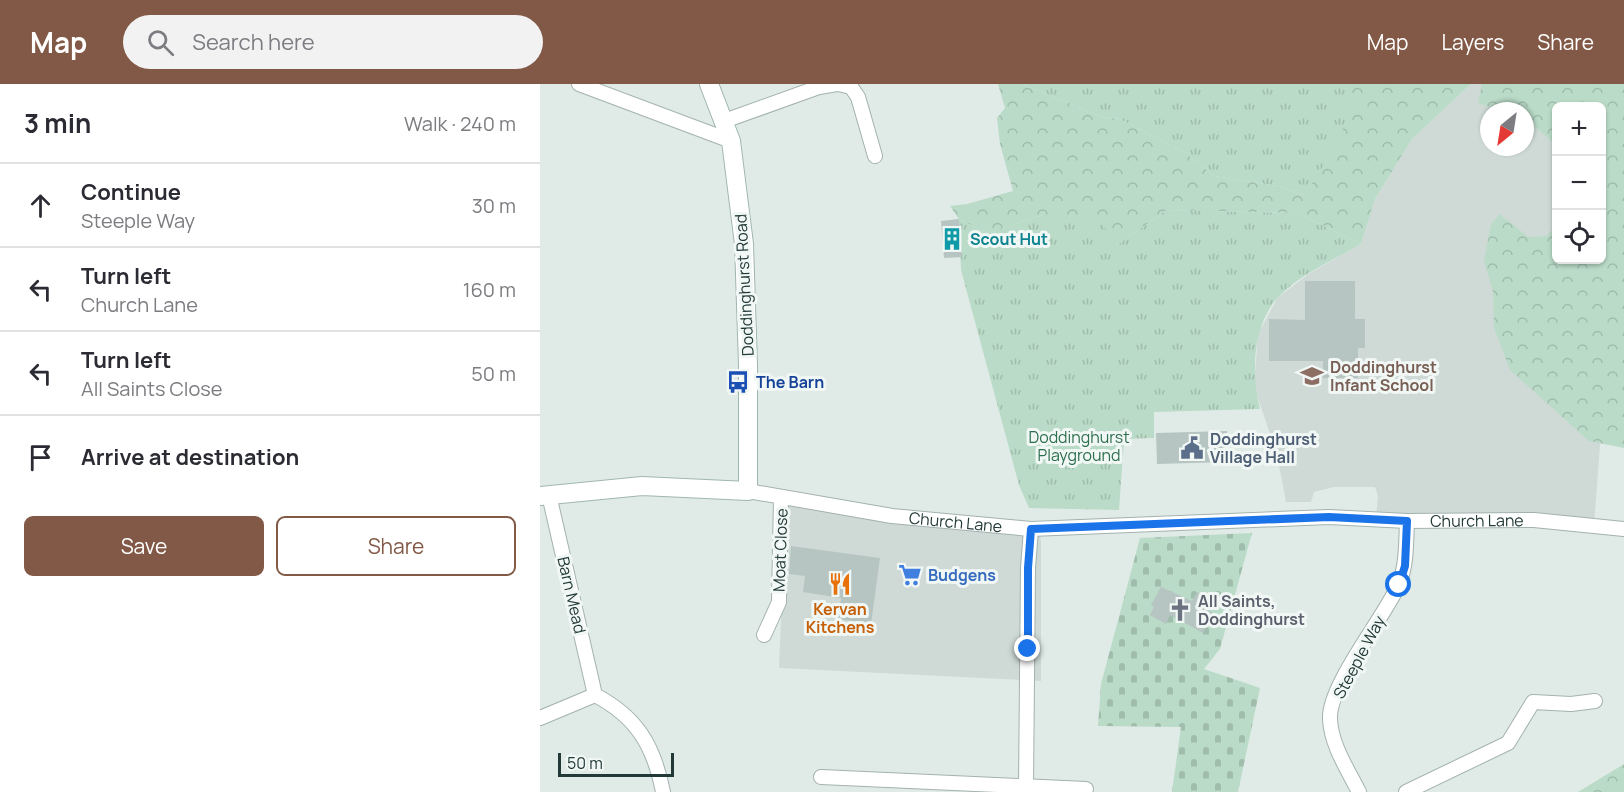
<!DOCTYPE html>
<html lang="en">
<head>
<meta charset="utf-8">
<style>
  body { margin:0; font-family:Manrope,sans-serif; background:#f2f2f3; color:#2b2b33 }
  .controls { position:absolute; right:18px; top:18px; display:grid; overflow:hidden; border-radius:9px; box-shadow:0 2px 4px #0004 }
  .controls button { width:54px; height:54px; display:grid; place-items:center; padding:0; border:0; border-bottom:2px solid #e1e1e2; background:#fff; color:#2b2b33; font:30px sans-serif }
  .compass { position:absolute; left:940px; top:18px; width:54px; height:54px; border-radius:50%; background:#fff; box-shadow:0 2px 4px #0004; rotate:210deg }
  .scale { position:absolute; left:18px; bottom:15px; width:116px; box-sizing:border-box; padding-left:6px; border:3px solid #223a37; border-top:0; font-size:16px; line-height:21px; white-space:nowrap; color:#223a37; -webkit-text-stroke:4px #f1f7f5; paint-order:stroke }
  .stop { position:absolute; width:18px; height:18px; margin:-14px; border:4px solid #1a73e8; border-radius:50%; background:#fff }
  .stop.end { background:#1a73e8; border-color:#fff; box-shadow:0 2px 6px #0008 }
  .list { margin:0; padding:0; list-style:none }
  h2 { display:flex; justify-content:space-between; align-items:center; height:78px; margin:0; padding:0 24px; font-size:26px }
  h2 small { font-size:20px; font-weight:400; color:#7c7c81 }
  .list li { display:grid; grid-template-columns:39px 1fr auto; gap:18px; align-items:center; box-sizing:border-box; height:84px; padding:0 24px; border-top:2px solid #e1e1e2 }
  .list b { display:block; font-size:22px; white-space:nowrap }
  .list p { margin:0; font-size:20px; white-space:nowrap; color:#7c7c81 }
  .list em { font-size:20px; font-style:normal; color:#7c7c81 }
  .actions { display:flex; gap:12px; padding:18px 24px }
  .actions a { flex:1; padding:14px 0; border:2px solid #825946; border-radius:9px; text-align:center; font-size:21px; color:#825946 }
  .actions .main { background:#825946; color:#fff }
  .icon { flex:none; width:33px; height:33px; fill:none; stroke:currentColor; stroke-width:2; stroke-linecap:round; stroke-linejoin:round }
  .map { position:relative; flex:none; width:1084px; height:708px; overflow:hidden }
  header { display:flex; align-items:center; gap:36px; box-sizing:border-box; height:84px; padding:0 30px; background:#825946; color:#fff }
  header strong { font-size:28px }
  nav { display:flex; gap:33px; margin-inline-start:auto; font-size:21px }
  .search { width:420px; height:54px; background:#f2f2f3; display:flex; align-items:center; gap:15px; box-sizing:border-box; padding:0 21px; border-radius:33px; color:#7c7c81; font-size:22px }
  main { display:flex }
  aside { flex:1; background:#fff }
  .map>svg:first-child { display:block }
  .built { fill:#cfdad6; fill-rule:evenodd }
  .forest { fill:url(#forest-crowns) }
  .cemetery { fill:url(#cemetery-stones) }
  .park { fill:url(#park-tufts) }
  .building { fill:#b6c5c1 }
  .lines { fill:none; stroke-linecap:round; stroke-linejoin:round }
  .street-casing { stroke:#a3b2af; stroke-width:16 }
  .secondary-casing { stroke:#a0b6b0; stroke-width:20 }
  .street { stroke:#fff; stroke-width:14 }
  .secondary { stroke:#fff; stroke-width:18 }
  .route { stroke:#1a73e8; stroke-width:8 }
  .labels { text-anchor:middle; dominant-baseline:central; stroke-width:6; stroke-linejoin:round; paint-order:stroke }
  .culture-label { font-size:16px; font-weight:bold; fill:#0d838f; stroke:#f1f7f5; text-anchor:start }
  .street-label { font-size:16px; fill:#223a37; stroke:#f1f7f5 }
  .education-label { font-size:16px; font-weight:bold; fill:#785e54; stroke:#f1f7f5; text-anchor:start }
  .transit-label { font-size:16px; font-weight:bold; fill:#164399; stroke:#f1f7f5; text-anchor:start }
  .park-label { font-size:16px; fill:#2e6f4f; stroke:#f1f7f5 }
  .service-label { font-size:16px; font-weight:bold; fill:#4e5e75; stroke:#f1f7f5; text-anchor:start }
  .shop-label { font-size:16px; font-weight:bold; fill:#366cbe; stroke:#f1f7f5; text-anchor:start }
  .worship-label { font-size:16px; font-weight:bold; fill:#5b616d; stroke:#f1f7f5; text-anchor:start }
  .food-label { font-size:16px; font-weight:bold; fill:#c56008; stroke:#f1f7f5 }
</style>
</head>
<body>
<header>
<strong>Map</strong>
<div class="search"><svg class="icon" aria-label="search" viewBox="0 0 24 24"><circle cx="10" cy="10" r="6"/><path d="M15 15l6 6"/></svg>Search here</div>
<nav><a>Map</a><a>Layers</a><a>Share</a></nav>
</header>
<main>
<aside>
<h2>3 min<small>Walk · 240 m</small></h2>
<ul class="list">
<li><svg class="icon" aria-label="ahead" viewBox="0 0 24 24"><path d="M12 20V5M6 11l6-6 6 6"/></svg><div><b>Continue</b><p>Steeple Way</p></div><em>30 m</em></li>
<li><svg class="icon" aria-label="left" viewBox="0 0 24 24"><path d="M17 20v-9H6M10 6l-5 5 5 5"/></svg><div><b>Turn left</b><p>Church Lane</p></div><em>160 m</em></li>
<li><svg class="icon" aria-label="left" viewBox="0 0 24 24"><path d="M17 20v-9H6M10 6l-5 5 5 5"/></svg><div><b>Turn left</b><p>All Saints Close</p></div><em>50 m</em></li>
<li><svg class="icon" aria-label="arrive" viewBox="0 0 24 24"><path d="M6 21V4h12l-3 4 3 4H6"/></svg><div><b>Arrive at destination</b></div></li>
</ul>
<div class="actions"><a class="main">Save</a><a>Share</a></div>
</aside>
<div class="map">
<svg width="1084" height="708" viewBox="0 0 1084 708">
  <defs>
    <pattern id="forest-crowns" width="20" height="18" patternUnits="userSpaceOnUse" patternTransform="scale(1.5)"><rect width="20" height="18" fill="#badbc7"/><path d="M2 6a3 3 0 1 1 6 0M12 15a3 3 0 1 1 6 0" fill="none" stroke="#a0bdac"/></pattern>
    <pattern id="cemetery-stones" width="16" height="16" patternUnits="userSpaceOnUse" patternTransform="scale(1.5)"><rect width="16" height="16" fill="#badbc7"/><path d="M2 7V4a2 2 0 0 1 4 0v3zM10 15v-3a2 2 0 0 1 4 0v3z" fill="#a0bdac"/></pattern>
    <pattern id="park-tufts" width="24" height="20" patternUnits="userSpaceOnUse" patternTransform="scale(1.5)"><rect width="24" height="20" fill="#badbc7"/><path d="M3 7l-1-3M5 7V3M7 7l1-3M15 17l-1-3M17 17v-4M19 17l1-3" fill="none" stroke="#a0bdac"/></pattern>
  </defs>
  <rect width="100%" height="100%" fill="#e0ebe7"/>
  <g class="built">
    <path d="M931 0H963L1016 43V157L995 187 1061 348 1054 441 836 435 838 412 835 403H794L774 408 771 418H746L737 371 714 302 718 250 738 213 770 189 821 160 835 115 872 55ZM949 27H985V63H949Z"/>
    <path d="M246 412 499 446 501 457V597L239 584Z"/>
  </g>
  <g class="forest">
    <path d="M458 0H483L563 33 580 35 646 69 674 92 732 101 765 111 812 16 803 0H931L872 55 835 115 821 160 757 129 627 126 577 161 503 131 447 149 419 135 410 122 427 120 473 107 460 60 457 34 465 24Z"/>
    <path d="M942 0H1084V364L1049 357 970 286 954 244 953 208 944 177 951 140 960 130 988 153 1007 152 1016 141 1017 176H1062V22H1017L1016 61 985 34V27H963L938 19Z"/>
    <path d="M1084 680V708H1038Z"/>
  </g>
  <path class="cemetery" d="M712 449 680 565 664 585 720 604 698 708H632L641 643 558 642 561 600 600 454Z"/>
  <g class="park">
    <path d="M483 0H803L813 16 799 56 765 111 732 101 674 92 646 69 580 35 563 33Z"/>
    <path d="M627 126 757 129 821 160C794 176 761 190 739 212 712 241 711 289 720 325L614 328V354L584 355 579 426 489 424 479 401 421 186 419 135 447 149 503 131 557 132 577 161Z"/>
  </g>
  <g class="building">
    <path d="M419 135 422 173 404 174 401 137Z"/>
    <path d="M765 197H815V235H825V264H818V294H783V277H729V235L765 236Z"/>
    <path d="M687 347 688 378 617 380 616 349Z"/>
    <path d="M251 462 340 474 331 540 298 535 301 514 263 508 265 492 249 490Z"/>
    <path d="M621 503 652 517 657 508 667 514 662 523 673 529 663 549 630 531 626 540 610 531 614 523 611 521Z"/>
  </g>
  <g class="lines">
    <g class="street-casing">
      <g id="street">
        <path d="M39 0 191 57"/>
        <path d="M298 0 311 3 318 13 335 72"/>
        <path d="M184 37 279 3 297 0"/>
        <path id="s1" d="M208 407 352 432 491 445 789 433 867 437 994 436 1084 445"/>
        <path d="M9 411 55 611C97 633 114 662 123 708"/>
        <path d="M224 551 239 518 241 413"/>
        <path d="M0 634 55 611"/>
        <path d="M281 693 546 705"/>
        <path d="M486 702 488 484 491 445"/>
        <path d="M819 708C808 686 791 661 790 635 788 602 844 534 859 500 867 480 866 458 867 437"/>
        <path d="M866 708 968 659 993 618 1031 620 1055 617"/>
      </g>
    </g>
    <g class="secondary-casing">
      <path id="secondary" d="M0 412 102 402 208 407V281L204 160 191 57 169 0"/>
    </g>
    <use href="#street" class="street"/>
    <use href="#secondary" class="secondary"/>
  </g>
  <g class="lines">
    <path class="route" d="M488 565V484L491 445 789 433 867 437 865 482 859 501"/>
  </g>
  <defs>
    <g id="building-bare" transform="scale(1.8)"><path d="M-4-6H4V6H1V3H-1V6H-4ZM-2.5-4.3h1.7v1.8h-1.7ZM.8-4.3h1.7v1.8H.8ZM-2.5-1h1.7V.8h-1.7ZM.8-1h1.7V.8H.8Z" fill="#0f9aa8" stroke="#f1f7f5" stroke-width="2.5" paint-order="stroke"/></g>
    <g id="school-bare" transform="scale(1.8)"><path d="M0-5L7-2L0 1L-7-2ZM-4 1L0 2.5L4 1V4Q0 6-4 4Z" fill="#8d6e63" stroke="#f1f7f5" stroke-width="2.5" paint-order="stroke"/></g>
    <g id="bus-bare" transform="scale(1.8)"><path d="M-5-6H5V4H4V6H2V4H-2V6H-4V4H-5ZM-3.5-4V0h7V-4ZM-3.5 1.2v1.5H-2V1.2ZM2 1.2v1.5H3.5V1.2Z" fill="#1a4fb4" stroke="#f1f7f5" stroke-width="2.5" paint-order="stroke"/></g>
    <g id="civic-bare" transform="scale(1.8)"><path d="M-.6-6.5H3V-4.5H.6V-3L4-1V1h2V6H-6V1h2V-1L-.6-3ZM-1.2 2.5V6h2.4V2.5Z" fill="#5c6f8a" stroke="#f1f7f5" stroke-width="2.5" paint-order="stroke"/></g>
    <g id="supermarket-bare" transform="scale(1.8)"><path d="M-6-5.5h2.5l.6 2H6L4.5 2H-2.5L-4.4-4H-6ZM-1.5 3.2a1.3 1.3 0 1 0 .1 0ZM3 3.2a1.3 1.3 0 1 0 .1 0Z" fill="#3f7fe0" stroke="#f1f7f5" stroke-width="2.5" paint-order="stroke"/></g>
    <g id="restaurant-bare" transform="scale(1.8)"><path d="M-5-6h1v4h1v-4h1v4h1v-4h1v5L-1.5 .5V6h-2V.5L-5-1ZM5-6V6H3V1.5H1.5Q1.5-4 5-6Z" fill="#e8710a" stroke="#f1f7f5" stroke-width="2.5" paint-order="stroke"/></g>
    <g id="church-bare" transform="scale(1.8)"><path d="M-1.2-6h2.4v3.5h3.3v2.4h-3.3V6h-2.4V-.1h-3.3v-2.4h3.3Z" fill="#6b7280" stroke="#f1f7f5" stroke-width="2.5" paint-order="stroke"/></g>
  </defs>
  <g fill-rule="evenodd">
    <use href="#building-bare" x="412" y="155"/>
    <use href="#school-bare" x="772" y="292"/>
    <use href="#bus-bare" x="198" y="298"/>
    <use href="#civic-bare" x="652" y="364"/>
    <use href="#supermarket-bare" x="370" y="491"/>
    <use href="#restaurant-bare" x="300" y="500"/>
    <use href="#church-bare" x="640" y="526"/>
  </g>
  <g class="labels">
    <g class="culture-label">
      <text x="430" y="155">Scout Hut</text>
    </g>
    <g class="street-label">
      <text transform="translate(204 201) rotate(-93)">Doddinghurst Road</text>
      <text stroke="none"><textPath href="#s1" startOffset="732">Church Lane</textPath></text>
      <text stroke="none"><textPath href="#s1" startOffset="210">Church Lane</textPath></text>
      <text transform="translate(240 466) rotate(-88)">Moat Close</text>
      <text transform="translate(32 511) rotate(77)">Barn Mead</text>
      <text transform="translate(819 573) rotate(-62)">Steeple Way</text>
    </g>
    <g class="education-label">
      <text x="790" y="283">Doddinghurst<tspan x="790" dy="18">Infant School</tspan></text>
    </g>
    <g class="transit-label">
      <text x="216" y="298">The Barn</text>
    </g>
    <g class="park-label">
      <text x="539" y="353">Doddinghurst<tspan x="539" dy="18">Playground</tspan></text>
    </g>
    <g class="service-label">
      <text x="670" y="355">Doddinghurst<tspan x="670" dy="18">Village Hall</tspan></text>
    </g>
    <g class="shop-label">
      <text x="388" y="491">Budgens</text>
    </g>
    <g class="worship-label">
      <text x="658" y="517">All Saints,<tspan x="658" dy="18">Doddinghurst</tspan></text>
    </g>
    <g class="food-label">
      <text x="300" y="525">Kervan<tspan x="300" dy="18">Kitchens</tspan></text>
    </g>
  </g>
</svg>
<div class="controls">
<button>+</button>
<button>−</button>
<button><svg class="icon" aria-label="locate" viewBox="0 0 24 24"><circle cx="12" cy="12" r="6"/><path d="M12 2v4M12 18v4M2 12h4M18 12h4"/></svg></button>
</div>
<svg class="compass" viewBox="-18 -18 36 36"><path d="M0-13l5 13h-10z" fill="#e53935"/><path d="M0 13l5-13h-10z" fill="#7c7c81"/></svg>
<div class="scale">50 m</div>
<div class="stop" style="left:859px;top:501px"></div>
<div class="stop end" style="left:488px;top:565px"></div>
</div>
</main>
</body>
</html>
